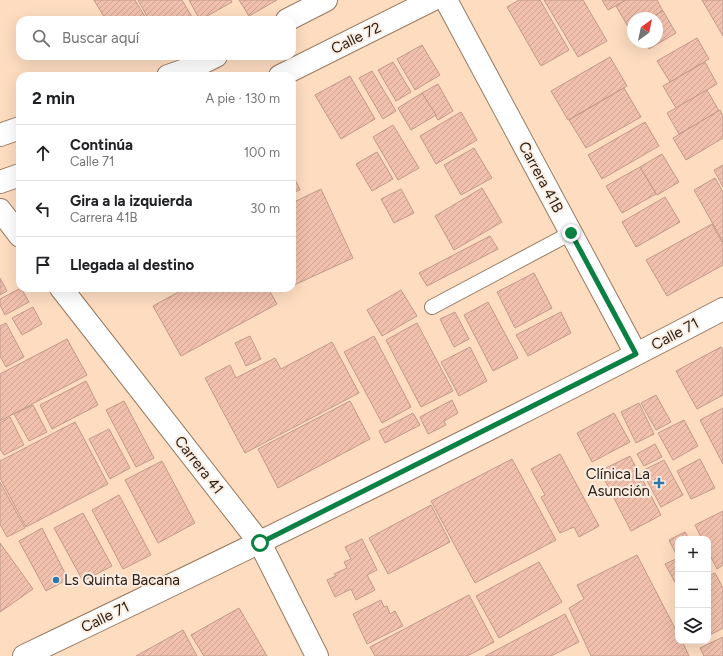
<!DOCTYPE html>
<html lang="es">
<head>
<meta charset="utf-8">
<style>
  body { margin:0; font-family:Figtree,sans-serif; background:#f2f2f2; color:#202124 }
  .controls { position:absolute; right:12px; bottom:12px; display:grid; overflow:hidden; border-radius:8px; box-shadow:0 4px 16px #0002 }
  .controls button { width:36px; height:36px; display:grid; place-items:center; padding:0; border:0; border-bottom:1px solid #e0e0e0; background:#fff; color:#202124; font:20px sans-serif }
  .compass { position:absolute; left:627px; top:12px; width:36px; height:36px; border-radius:50%; background:#fff; box-shadow:0 4px 16px #0002; rotate:33deg }
  .stop { position:absolute; width:12px; height:12px; margin:-9px; border:3px solid #0b8043; border-radius:50%; background:#fff }
  .stop.end { background:#0b8043; border-color:#fff; box-shadow:0 1px 4px #0008 }
  .list { margin:0; padding:0; list-style:none }
  h2 { display:flex; justify-content:space-between; align-items:center; height:52px; margin:0; padding:0 16px; font-size:17px }
  h2 small { font-size:13px; font-weight:400; color:#757577 }
  .list li { display:grid; grid-template-columns:26px 1fr auto; gap:12px; align-items:center; box-sizing:border-box; height:56px; padding:0 16px; border-top:1px solid #e0e0e0 }
  .list b { display:block; font-size:15px; white-space:nowrap }
  .list p { margin:0; font-size:13px; white-space:nowrap; color:#757577 }
  .list em { font-size:13px; font-style:normal; color:#757577 }
  .icon { flex:none; width:22px; height:22px; fill:none; stroke:currentColor; stroke-width:2; stroke-linecap:round; stroke-linejoin:round }
  .map { position:relative; flex:none; width:723px; height:656px; overflow:hidden }
  .search { position:absolute; background:#fff; box-shadow:0 4px 16px #0002; left:16px; top:16px; width:280px; height:44px; display:flex; align-items:center; gap:10px; box-sizing:border-box; padding:0 14px; border-radius:12px; color:#757577; font-size:15px }
  .panel { position:absolute; background:#fff; box-shadow:0 4px 16px #0002; left:16px; top:72px; width:280px; height:220px; border-radius:12px }
  .map>svg:first-child { display:block }
  .building { fill:url(#building-hatch); stroke:#c19a8b }
  .lines { fill:none; stroke-linecap:round; stroke-linejoin:round }
  .service-casing { stroke:#977960; stroke-width:16 }
  .minor-casing { stroke:#977960; stroke-width:24 }
  .tertiary-casing { stroke:#977960; stroke-width:24 }
  .secondary-casing { stroke:#977960; stroke-width:24 }
  .service { stroke:#fff; stroke-width:14 }
  .minor { stroke:#fff; stroke-width:22 }
  .tertiary { stroke:#fff; stroke-width:22 }
  .secondary { stroke:#fff; stroke-width:22 }
  .route { stroke:#0b8043; stroke-width:5 }
  .poi-dot { fill:#2b77aa; stroke:#fbede2; stroke-width:1.5 }
  .labels { text-anchor:middle; dominant-baseline:central; stroke-width:4; stroke-linejoin:round; paint-order:stroke }
  .street-label { font-size:15px; fill:#2d2117; stroke:#fbede2 }
  .poi-label { font-size:15px; fill:#2d2117; stroke:#fbede2; text-anchor:end }
</style>
</head>
<body>
<div class="map">
<svg width="723" height="656" viewBox="0 0 723 656">
  <defs>
    <pattern id="building-hatch" width="6" height="6" patternUnits="userSpaceOnUse"><rect width="6" height="6" fill="#f1c0ad"/><path d="M-1 1l2-2M0 6l6-6M5 7l2-2" fill="none" stroke="#cfa594"/></pattern>
  </defs>
  <rect width="100%" height="100%" fill="#fddcc0"/>
  <g class="building">
    <path d="M94 0H135L147 20H106Z"/>
    <path d="M138 0H182L192 17 186 20H149Z"/>
    <path d="M189 0H231L232 2 200 20Z"/>
    <path d="M239 0H277L249 16Z"/>
    <path d="M519 0H540L569 50 541 66 507 7Z"/>
    <path d="M544 0H583L607 41 578 57Z"/>
    <path d="M602 0H626L608 10Z"/>
    <path d="M626 0H657L663 11 650 18H633V28L630 30 616 6Z"/>
    <path d="M702 0H723V36Z"/>
    <path d="M663 11 676 33 649 49 645 42H657V18H650Z"/>
    <path d="M697 38 709 59 670 82 657 61Z"/>
    <path d="M422 45 440 75 415 90 397 59Z"/>
    <path d="M610 57 627 86 568 120 551 91Z"/>
    <path d="M393 62 411 92 396 101 378 70Z"/>
    <path d="M705 62 717 84 676 108 663 86Z"/>
    <path d="M372 71 396 111 383 119 359 78Z"/>
    <path d="M350 76 375 119 341 139 315 95Z"/>
    <path d="M438 84 453 111 438 120 422 93Z"/>
    <path d="M624 88 641 117 586 148 569 120Z"/>
    <path d="M707 90 719 111 679 134 667 113Z"/>
    <path d="M422 93 436 115 411 130 398 108Z"/>
    <path d="M720 110 723 116V138L686 160 673 138Z"/>
    <path d="M461 112 477 140 436 164 420 136Z"/>
    <path d="M645 122 659 146 602 179 588 155Z"/>
    <path d="M393 125 419 168 398 180 373 137Z"/>
    <path d="M474 148 492 178 461 195 444 165Z"/>
    <path d="M377 152 393 179 372 191 356 164Z"/>
    <path d="M662 154 679 182 657 195 640 167Z"/>
    <path d="M723 165V187L714 170Z"/>
    <path d="M640 167 656 194 622 213 606 186Z"/>
    <path d="M292 173 300 190 292 193Z"/>
    <path d="M715 178 723 192V242L694 190Z"/>
    <path d="M482 188 502 222 454 250 435 216Z"/>
    <path d="M321 189 353 258 292 286V203Z"/>
    <path d="M401 189 414 213 394 223 381 199Z"/>
    <path d="M665 197 680 222 636 247 622 222Z"/>
    <path d="M712 224 723 244V265L667 296 646 260Z"/>
    <path d="M490 236 498 249 427 286 419 273Z"/>
    <path d="M534 273 552 308 515 328 497 292Z"/>
    <path d="M0 278 7 291 0 295Z"/>
    <path d="M21 288 29 302 5 315 0 305V299Z"/>
    <path d="M186 288H268L277 304 181 356 153 306Z"/>
    <path d="M401 290 417 316 382 336 367 310Z"/>
    <path d="M488 302 518 358 493 371 464 315Z"/>
    <path d="M33 307 42 324 22 335 12 318Z"/>
    <path d="M455 312 469 339 454 347 440 319Z"/>
    <path d="M561 312 571 333 528 356 516 335Z"/>
    <path d="M6 323 24 357 6 367 0 356V326Z"/>
    <path d="M417 323 453 391 421 407 386 340Z"/>
    <path d="M250 336 261 359 246 366 235 343Z"/>
    <path d="M374 336 411 407 382 423 344 352Z"/>
    <path d="M67 339 87 375 0 421V374Z"/>
    <path d="M332 342 359 393 245 453 205 378 230 365 236 378 275 358 281 369Z"/>
    <path d="M470 347 487 381 459 396 441 362Z"/>
    <path d="M721 347 723 350V395L697 409 676 371Z"/>
    <path d="M86 381 98 405 52 429 40 405Z"/>
    <path d="M656 395 671 422 656 430 641 403Z"/>
    <path d="M452 400 458 413 444 421 446 425 428 434 420 417Z"/>
    <path d="M124 401 154 458 136 467 106 410Z"/>
    <path d="M350 401 370 439 278 488 258 449Z"/>
    <path d="M639 403 654 434 636 443 621 412Z"/>
    <path d="M33 405 47 432 29 441 14 414Z"/>
    <path d="M723 408V464L700 420Z"/>
    <path d="M413 413 420 425 385 443 379 431Z"/>
    <path d="M614 413 630 442 592 462 577 433Z"/>
    <path d="M10 417 24 445 4 455 0 449V423Z"/>
    <path d="M684 420 698 446 673 460 658 433Z"/>
    <path d="M75 422 108 484 26 527 0 478V461Z"/>
    <path d="M109 429 130 468 110 479 89 439Z"/>
    <path d="M655 444 662 457 644 466 637 454Z"/>
    <path d="M560 454 599 526 579 537 574 527 560 533 541 497 545 495 531 469Z"/>
    <path d="M630 456 661 515 631 531 600 471Z"/>
    <path d="M512 459 556 540 475 583 431 501Z"/>
    <path d="M700 459 715 488 691 499 677 471Z"/>
    <path d="M664 460 683 495 661 507 642 471Z"/>
    <path d="M162 461 195 523 158 543 125 480Z"/>
    <path d="M0 482 25 528 7 537 0 524Z"/>
    <path d="M119 495 151 555 123 569 92 510Z"/>
    <path d="M431 505 450 542 388 574 369 538Z"/>
    <path d="M723 511V565L717 569 708 551V539H702L695 525Z"/>
    <path d="M83 513 112 566 83 581 54 528Z"/>
    <path d="M42 528 68 579 46 591 19 541Z"/>
    <path d="M685 532 689 539H678V586H677L665 564 678 558 669 540Z"/>
    <path d="M362 539 377 570 367 575 375 590 356 600 351 589 335 597 327 580 336 576 334 574 347 568 344 562 351 559 345 547Z"/>
    <path d="M0 543 33 589 0 612Z"/>
    <path d="M637 555 678 634V641H682L689 656H591L569 608 584 599 577 585Z"/>
    <path d="M539 562 562 602 499 638 476 596Z"/>
    <path d="M715 573 723 588V628L708 636V576Z"/>
    <path d="M469 595 494 642 467 656H375L370 647Z"/>
    <path d="M381 600 384 607 387 606 390 614 395 611 403 626 367 644 353 614Z"/>
    <path d="M239 608 267 656H204L191 635Z"/>
    <path d="M565 614 579 642 551 656H485Z"/>
    <path d="M183 630 197 656H136Z"/>
    <path d="M723 637V656H704L700 648Z"/>
  </g>
  <g class="lines">
    <g class="service-casing">
      <path id="service" d="M432 307 571 233"/>
    </g>
    <g class="minor-casing">
      <g id="minor">
        <path d="M446 0 636 354"/>
        <path d="M24 656C259 543 493 430 723 309"/>
      </g>
    </g>
    <g class="tertiary-casing">
      <g id="tertiary">
        <path d="M0 210 20 236"/>
        <path d="M61 288 260 543 317 656"/>
      </g>
    </g>
    <g class="secondary-casing">
      <g id="secondary">
        <path d="M287 20 326 0"/>
        <path d="M168 76 194 67 216 56"/>
        <path d="M280 76 432 0"/>
        <path d="M0 135 20 128"/>
        <path d="M0 182 20 175"/>
      </g>
    </g>
    <use href="#service" class="service"/>
    <use href="#minor" class="minor"/>
    <use href="#tertiary" class="tertiary"/>
    <use href="#secondary" class="secondary"/>
  </g>
  <g class="lines">
    <path class="route" d="M260 543 636 354 571 233"/>
  </g>
  <g class="poi-dot">
    <path d="M657 477h4v4h4v4h-4v4h-4v-4h-4v-4h4z"/>
    <circle cx="56" cy="580" r="4"/>
  </g>
  <g class="labels">
    <g class="street-label">
      <text transform="translate(356 38) rotate(-26)">Calle 72</text>
      <text transform="translate(541 177) rotate(62)">Carrera 41B</text>
      <text transform="translate(675 334) rotate(-28)">Calle 71</text>
      <text transform="translate(199 465) rotate(52)">Carrera 41</text>
      <text transform="translate(105 617) rotate(-26)">Calle 71</text>
    </g>
    <g class="poi-label">
      <text x="650" y="474">Clínica La<tspan x="650" dy="17">Asunción</tspan></text>
      <text x="64" y="580" text-anchor="start">Ls Quinta Bacana</text>
    </g>
  </g>
</svg>
<div class="controls">
<button>+</button>
<button>−</button>
<button><svg class="icon" aria-label="layers" viewBox="0 0 24 24"><path d="M12 4l9 5-9 5-9-5zM3 14l9 5 9-5"/></svg></button>
</div>
<svg class="compass" viewBox="-18 -18 36 36"><path d="M0-13l5 13h-10z" fill="#e53935"/><path d="M0 13l5-13h-10z" fill="#757577"/></svg>
<div class="stop" style="left:260px;top:543px"></div>
<div class="stop end" style="left:571px;top:233px"></div>
<div class="search"><svg class="icon" aria-label="search" viewBox="0 0 24 24"><circle cx="10" cy="10" r="6"/><path d="M15 15l6 6"/></svg>Buscar aquí</div>
<section class="panel">
<h2>2 min<small>A pie · 130 m</small></h2>
<ul class="list">
<li><svg class="icon" aria-label="ahead" viewBox="0 0 24 24"><path d="M12 20V5M6 11l6-6 6 6"/></svg><div><b>Continúa</b><p>Calle 71</p></div><em>100 m</em></li>
<li><svg class="icon" aria-label="left" viewBox="0 0 24 24"><path d="M17 20v-9H6M10 6l-5 5 5 5"/></svg><div><b>Gira a la izquierda</b><p>Carrera 41B</p></div><em>30 m</em></li>
<li><svg class="icon" aria-label="arrive" viewBox="0 0 24 24"><path d="M6 21V4h12l-3 4 3 4H6"/></svg><div><b>Llegada al destino</b></div></li>
</ul>
</section>
</div>
</body>
</html>
